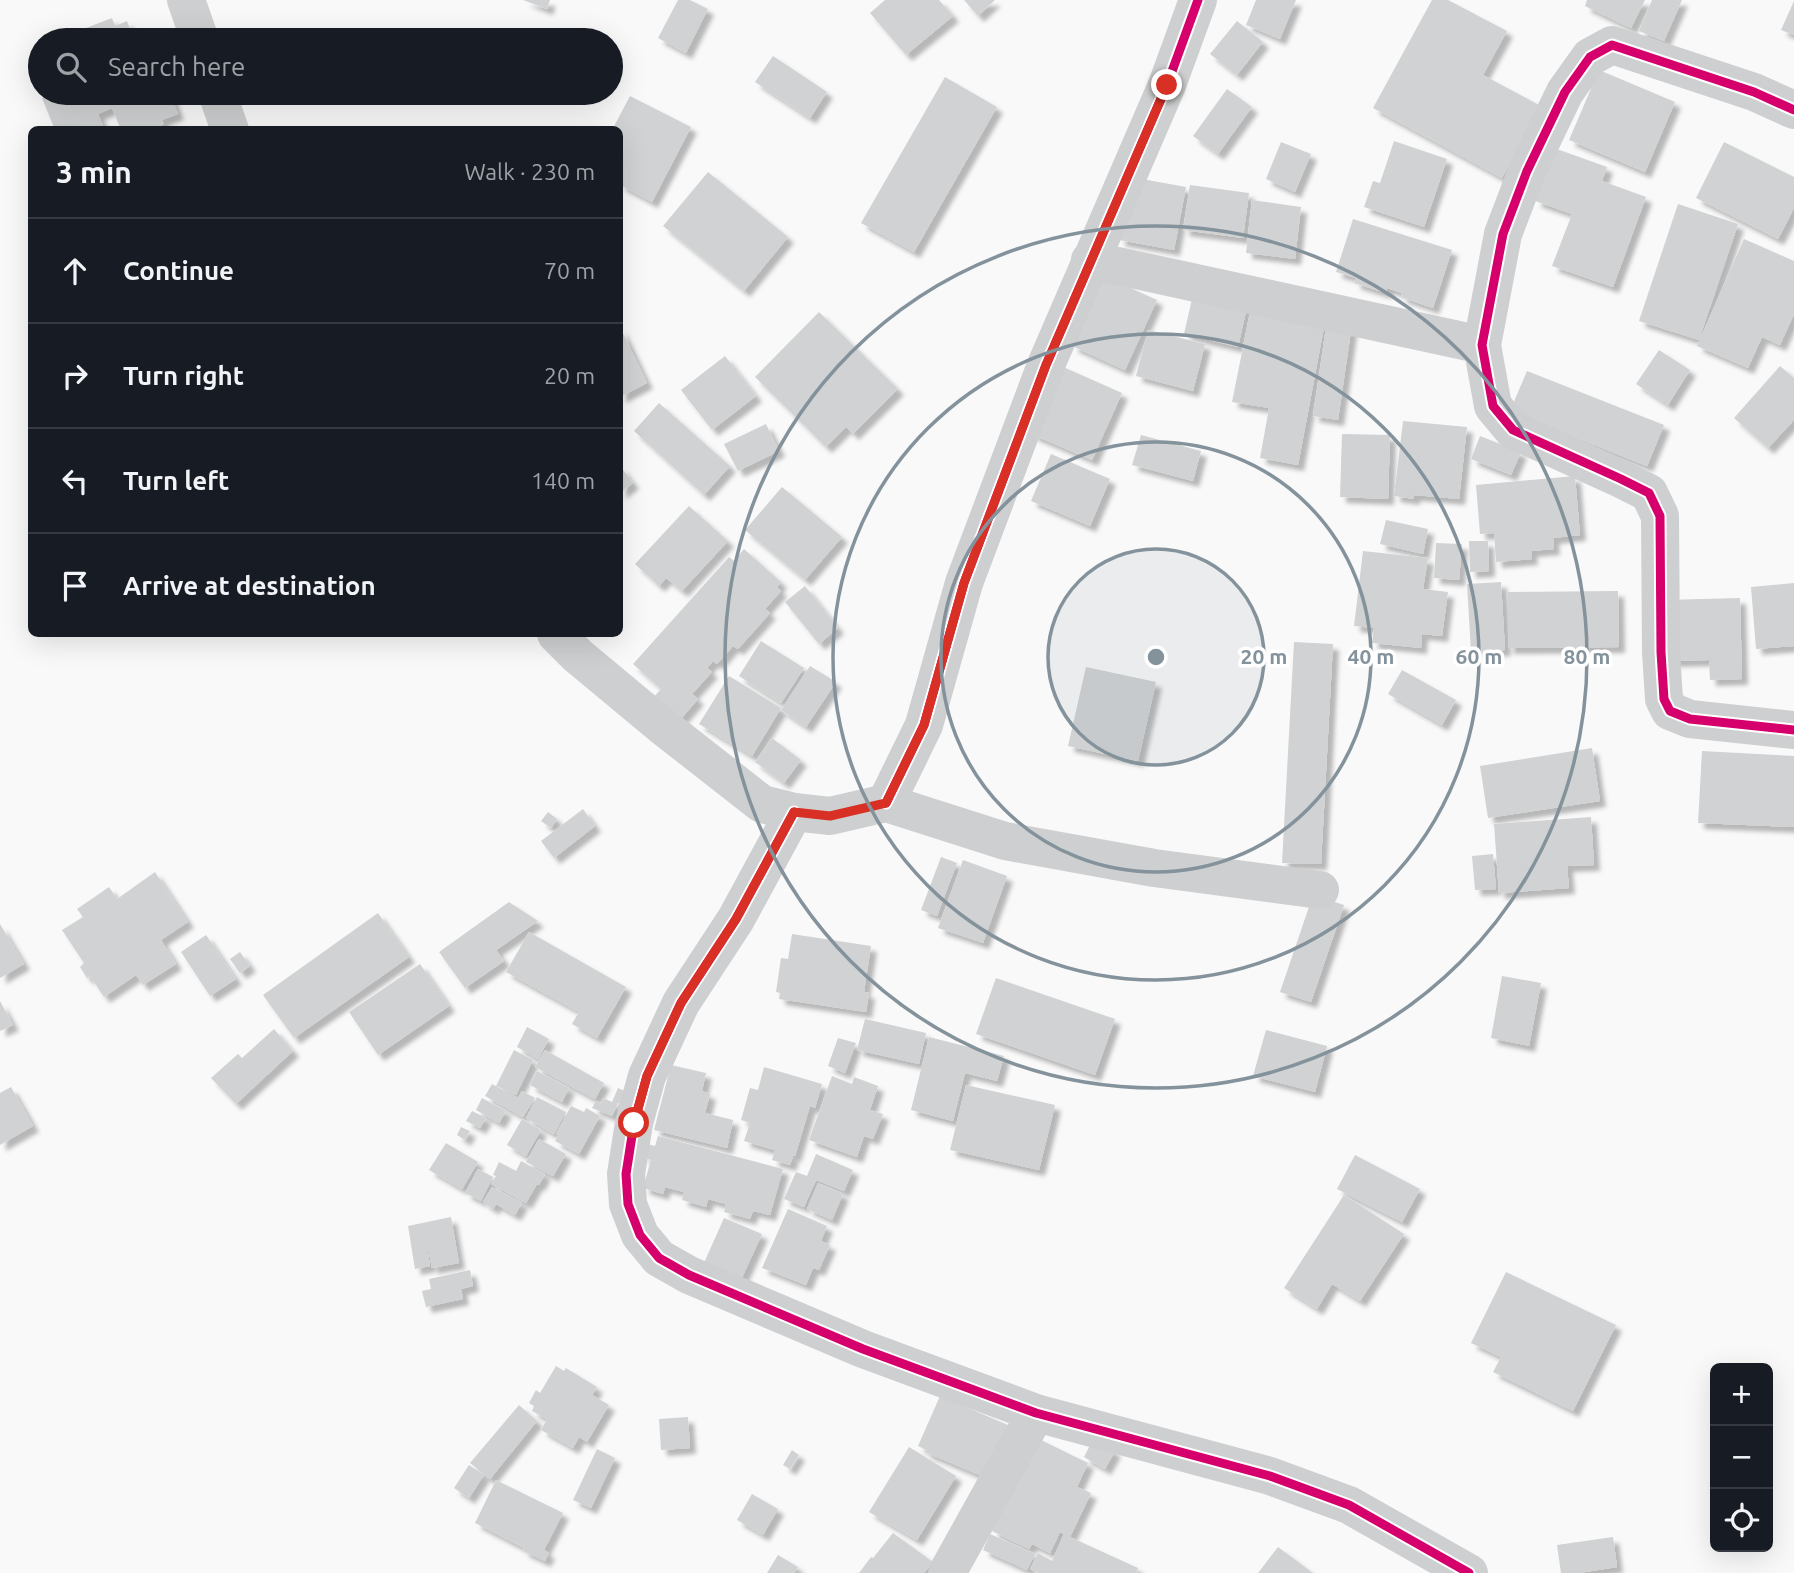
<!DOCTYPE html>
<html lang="en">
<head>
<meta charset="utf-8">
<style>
  body { margin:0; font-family:Ubuntu,sans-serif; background:#242831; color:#f1f3f6 }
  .controls { position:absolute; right:21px; bottom:21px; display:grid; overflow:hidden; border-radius:10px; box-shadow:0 7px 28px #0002 }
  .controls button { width:63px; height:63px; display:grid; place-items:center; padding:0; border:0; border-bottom:2px solid #363941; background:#171b24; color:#f1f3f6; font:35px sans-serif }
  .stop { position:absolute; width:21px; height:21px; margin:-16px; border:5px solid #d93025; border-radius:50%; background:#fff }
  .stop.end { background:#d93025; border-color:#fff; box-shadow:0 2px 7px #0008 }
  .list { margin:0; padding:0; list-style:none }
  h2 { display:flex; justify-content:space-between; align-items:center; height:91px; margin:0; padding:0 28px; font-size:30px }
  h2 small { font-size:23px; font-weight:400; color:#9ea1a6 }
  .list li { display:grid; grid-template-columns:46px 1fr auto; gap:21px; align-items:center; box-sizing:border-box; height:105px; padding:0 28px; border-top:2px solid #363941 }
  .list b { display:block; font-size:26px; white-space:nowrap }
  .list em { font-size:23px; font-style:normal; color:#9ea1a6 }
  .icon { flex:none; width:38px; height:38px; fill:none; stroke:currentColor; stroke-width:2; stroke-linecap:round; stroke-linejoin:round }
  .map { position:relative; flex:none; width:1794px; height:1573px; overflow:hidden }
  .search { position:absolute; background:#171b24; box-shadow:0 7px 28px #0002; left:28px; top:28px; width:595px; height:77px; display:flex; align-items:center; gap:18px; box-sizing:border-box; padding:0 24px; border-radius:38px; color:#9ea1a6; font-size:26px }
  .panel { position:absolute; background:#171b24; box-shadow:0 7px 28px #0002; left:28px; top:126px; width:595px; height:511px; border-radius:10px }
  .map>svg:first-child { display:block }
  .building { fill:#d0d2d3; filter:url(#shadow) }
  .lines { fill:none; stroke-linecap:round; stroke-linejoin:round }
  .street { stroke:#cecfd0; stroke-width:38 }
  .cycleway-casing { stroke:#fff; stroke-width:13 }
  .cycleway { stroke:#d6006c; stroke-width:9 }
  .route { stroke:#d93025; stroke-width:9 }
  .ring { fill:none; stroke:#84929c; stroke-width:3.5 }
  .centre { fill:#84929c; stroke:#fff; stroke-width:3.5 }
  .ring-label { font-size:21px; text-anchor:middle; font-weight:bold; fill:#84929c; stroke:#fff; stroke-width:7; stroke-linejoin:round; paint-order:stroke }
</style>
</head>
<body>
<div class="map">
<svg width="1794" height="1573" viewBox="0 0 1794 1573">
  <defs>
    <filter id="shadow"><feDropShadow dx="6" dy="6" stdDeviation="2" flood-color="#0004"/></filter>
  </defs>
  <rect width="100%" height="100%" fill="#f9f9f9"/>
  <g class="building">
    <path d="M523 0H550L547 9Z"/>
    <path d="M678 0H690L708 9 686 53 658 38Z"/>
    <path d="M885 0H939L953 16 906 55 870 13Z"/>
    <path d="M964 0H995L978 16Z"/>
    <path d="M1256 0H1296L1280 39 1246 25Z"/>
    <path d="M1432 0H1448L1507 31 1483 75 1541 106 1502 178 1373 108Z"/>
    <path d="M1587 0H1645L1631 28 1585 6Z"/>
    <path d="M1652 0H1682L1664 41 1639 31Z"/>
    <path d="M1794 1V35L1781 30Z"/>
    <path d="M112 18 115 26 127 21 131 32 138 29 143 40H91L86 28Z"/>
    <path d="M1237 21 1263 42 1237 75 1210 54Z"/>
    <path d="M773 56 827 92 810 118 755 82Z"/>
    <path d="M1599 70 1675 102 1645 172 1569 140Z"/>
    <path d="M945 77 997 107 914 252 861 223Z"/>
    <path d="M1227 89 1252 107 1218 154 1193 136Z"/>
    <path d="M47 93H150V94H153L155 97 170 93 178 114 162 120 164 124 152 130H121L112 108 98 114 103 126 101 127V130H55L42 98 48 95Z"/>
    <path d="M630 96 691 127 652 202 620 185V130H612Z"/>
    <path d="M1394 141 1447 159 1424 227 1364 207 1373 181 1380 183Z"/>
    <path d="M1281 142 1311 154 1295 192 1266 179Z"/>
    <path d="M1724 142 1794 177V208L1778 239 1696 198Z"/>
    <path d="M1554 148 1607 167 1602 181 1646 197 1613 287 1552 266 1572 214 1535 201Z"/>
    <path d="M708 172 788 237 744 291 663 226Z"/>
    <path d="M1131 177 1186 187 1174 250 1119 240Z"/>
    <path d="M1190 185 1249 193 1243 238 1183 230Z"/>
    <path d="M1252 200 1301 207 1295 259 1246 253Z"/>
    <path d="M1678 204 1738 224 1699 340 1639 321Z"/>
    <path d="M1353 219 1452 250 1433 308 1401 297 1402 293 1387 288 1386 293 1354 283 1356 278 1336 272Z"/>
    <path d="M1744 239 1794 261V314L1780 345 1762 337 1748 368 1697 346Z"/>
    <path d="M1104 276 1157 300 1125 370 1072 346Z"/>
    <path d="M1194 290 1248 302 1238 347 1184 334Z"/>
    <path d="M1251 307 1325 322 1298 465 1260 458 1269 408 1232 402Z"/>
    <path d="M819 312 898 389 853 434 846 427 826 447 755 377Z"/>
    <path d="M1327 321 1352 324 1338 420 1313 416Z"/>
    <path d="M620 327 647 383 620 397Z"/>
    <path d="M1148 330 1205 344 1193 391 1136 376Z"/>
    <path d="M1659 350 1690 370 1668 405 1636 384Z"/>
    <path d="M725 356 756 396 712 430 681 390Z"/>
    <path d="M1061 366 1122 393 1092 460 1031 434Z"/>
    <path d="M1780 366 1794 378V420L1768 448 1734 418Z"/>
    <path d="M1527 371 1664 425 1647 466 1510 411Z"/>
    <path d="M659 403 730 466 704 495 634 431Z"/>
    <path d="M1403 421 1467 427 1459 499 1414 495V499L1394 496Z"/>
    <path d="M766 424 779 451 738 471 724 444Z"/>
    <path d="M1342 434 1390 435 1388 499 1340 497Z"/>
    <path d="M1141 435 1201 451 1193 481 1132 465Z"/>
    <path d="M1480 436 1521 452 1511 475 1471 459Z"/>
    <path d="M1051 454 1110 479 1090 526 1031 501Z"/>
    <path d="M620 466 633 483 620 493Z"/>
    <path d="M1575 476 1580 535 1553 538 1554 549 1531 551 1532 559 1496 562 1494 533 1480 534 1476 485Z"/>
    <path d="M782 487 842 537 805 580 745 530Z"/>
    <path d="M689 506 728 541 682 591 666 578 659 586 635 564Z"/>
    <path d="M1386 520 1428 529 1423 554 1380 544Z"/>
    <path d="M1469 541H1488L1489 571 1470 572Z"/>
    <path d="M1436 543 1462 544 1459 580 1434 578Z"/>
    <path d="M744 549 781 582 777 587 781 591 765 609 770 613 738 649 733 646 717 664 713 661 707 668 712 672 692 694 698 699 679 721 653 698 661 689 633 664 729 557 734 561Z"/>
    <path d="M1363 551 1428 558 1423 589 1448 592 1442 636 1422 634 1421 648 1372 643 1374 628 1354 626Z"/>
    <path d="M1501 582 1505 650 1471 652 1467 584Z"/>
    <path d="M1794 583V646L1756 649 1751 587Z"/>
    <path d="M805 586 838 628 819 644 785 602Z"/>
    <path d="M1618 591 1619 647 1508 648V592Z"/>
    <path d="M1740 598 1742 679 1710 680 1709 660 1666 661 1664 600Z"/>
    <path d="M761 641 804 668 781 703 739 676Z"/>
    <path d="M1294 642 1333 644 1321 864 1282 863Z"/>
    <path d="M810 666 836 682 806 727 781 710Z"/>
    <path d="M1086 667 1156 682 1138 761 1068 746Z"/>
    <path d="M1402 670 1456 700 1442 725 1388 694Z"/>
    <path d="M729 676 781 708 752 756 699 724Z"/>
    <path d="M772 738 801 760 784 783 755 762Z"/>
    <path d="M1592 748 1600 801 1488 818 1480 766Z"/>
    <path d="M1702 751 1794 756V827L1698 823Z"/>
    <path d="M583 809 595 826 554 858 541 841Z"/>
    <path d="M548 812 557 819 551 828 541 821Z"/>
    <path d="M1591 817 1594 865 1567 866 1569 888 1499 893 1494 824Z"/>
    <path d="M1493 854 1496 889 1475 890 1472 856Z"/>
    <path d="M941 857 957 863 937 916 921 910Z"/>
    <path d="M963 860 1007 876 983 943 938 928Z"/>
    <path d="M155 872 188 922 161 940 176 964 143 985 136 975 104 997 90 976 87 978 80 967 84 963 62 930 83 917 77 909 109 887 117 899Z"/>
    <path d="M1313 895 1344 905 1311 1002 1280 992Z"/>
    <path d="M509 902 538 921 496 950 504 961 465 988 439 952Z"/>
    <path d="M378 913 409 957 294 1038 263 995Z"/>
    <path d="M0 924 24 964 0 978Z"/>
    <path d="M529 932 626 987 597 1038 572 1024 579 1012 506 972Z"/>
    <path d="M792 934 871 946 864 992 869 993 866 1012 779 999 780 993 776 992 781 958 788 959Z"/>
    <path d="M206 935 236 979 210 996 181 952Z"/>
    <path d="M240 952 250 966 240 973 230 959Z"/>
    <path d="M420 964 449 1006 378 1055 349 1012Z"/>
    <path d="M1502 976 1541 983 1529 1046 1491 1038Z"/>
    <path d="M996 978 1115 1019 1095 1075 976 1034Z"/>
    <path d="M0 1001 13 1025 0 1031Z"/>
    <path d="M865 1019 926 1033 919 1064 857 1050Z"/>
    <path d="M527 1027 549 1039 538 1059 517 1047Z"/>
    <path d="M274 1029 293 1051 236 1104 211 1078 238 1054 242 1058Z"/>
    <path d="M1266 1030 1327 1046 1315 1092 1253 1076Z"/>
    <path d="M929 1037 1004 1056 997 1081 965 1073 953 1121 911 1110Z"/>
    <path d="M838 1038 856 1043 845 1073 828 1066Z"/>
    <path d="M514 1050 533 1060 516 1095 496 1086Z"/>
    <path d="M545 1050 604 1083 595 1099 535 1067Z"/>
    <path d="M671 1065 706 1073 702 1091 710 1094 705 1113 733 1120 727 1148 654 1130Z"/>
    <path d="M764 1067 822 1084 815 1108 810 1106 795 1156 744 1141 750 1123 741 1120 750 1088 758 1090Z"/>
    <path d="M537 1071 569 1088 562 1102 530 1085Z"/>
    <path d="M832 1076 852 1084 854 1077 878 1086 870 1110 883 1114 873 1139 864 1136 857 1157 809 1140Z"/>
    <path d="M492 1084 518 1098 522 1091 535 1098 523 1117 485 1096Z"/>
    <path d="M966 1085 1055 1105 1039 1170 950 1150Z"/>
    <path d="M11 1087 33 1126 0 1145V1093Z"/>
    <path d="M618 1088 627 1092 622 1105 618 1103 612 1116 592 1108 596 1101 601 1103 603 1098 612 1102Z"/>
    <path d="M537 1097 566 1112 554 1134 526 1118Z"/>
    <path d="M482 1098 506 1111 499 1123 476 1110Z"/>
    <path d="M571 1106 584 1112 586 1108 600 1116 579 1154 555 1141 559 1135 556 1134Z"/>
    <path d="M472 1111 486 1118 480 1128 466 1121Z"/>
    <path d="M522 1119 541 1130 526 1156 507 1145Z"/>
    <path d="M461 1127 470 1131 465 1140 457 1135Z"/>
    <path d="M658 1136 783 1169 770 1215 753 1211 750 1219 724 1212 726 1204 708 1199 706 1207 682 1200 684 1192 665 1187 663 1194 643 1188 651 1160 643 1158 647 1144 655 1146Z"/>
    <path d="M539 1139 566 1154 553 1176 526 1162Z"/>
    <path d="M446 1143 478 1162 462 1189 429 1170Z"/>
    <path d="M775 1151 793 1156 790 1165 772 1160Z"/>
    <path d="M816 1154 853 1170 844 1191 816 1180 804 1207 784 1199 796 1172 807 1176Z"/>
    <path d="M1355 1155 1420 1189 1402 1222 1337 1189Z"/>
    <path d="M521 1161 545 1174 539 1185 537 1184 526 1203 491 1184 496 1176 493 1175 499 1162 516 1171Z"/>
    <path d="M478 1169 493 1177 481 1201 465 1193Z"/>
    <path d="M818 1183 843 1194 832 1220 807 1209Z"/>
    <path d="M492 1187 522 1203 515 1215 496 1204 493 1209 483 1202Z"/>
    <path d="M1344 1195 1404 1234 1360 1301 1332 1284 1317 1309 1284 1288Z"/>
    <path d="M788 1209 827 1226 821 1241 830 1245 819 1270 813 1268 806 1285 762 1268Z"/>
    <path d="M451 1217 459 1263 432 1268 424 1226 430 1266 415 1269 408 1226Z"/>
    <path d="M724 1218 762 1234 740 1282 703 1265Z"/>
    <path d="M470 1270 473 1286 461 1289 463 1299 426 1307 422 1291 431 1289 429 1279Z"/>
    <path d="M1506 1272 1616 1325 1573 1411 1493 1372 1501 1357 1471 1343Z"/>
    <path d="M556 1366 564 1371 566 1368 597 1387 592 1395 609 1405 587 1442 579 1437 573 1448 541 1430 547 1419 532 1411 534 1406 529 1403 536 1390 540 1393Z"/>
    <path d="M940 1396 1008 1425 991 1480 925 1452 926 1450 918 1446Z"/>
    <path d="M519 1405 537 1421 490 1479 470 1463Z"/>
    <path d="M688 1417 690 1448 661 1450 659 1419Z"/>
    <path d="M1037 1438 1088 1463 1077 1487 1091 1493 1070 1537 1138 1568 1136 1573H1039L1030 1569 1038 1553 1052 1561 1064 1534 1060 1532 1050 1553 1032 1544 1029 1549 992 1531Z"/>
    <path d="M1093 1439 1115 1451 1105 1469 1084 1457Z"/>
    <path d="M909 1447 956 1476 917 1540 869 1512Z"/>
    <path d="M597 1449 615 1458 591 1508 573 1500Z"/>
    <path d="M792 1450 799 1455 790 1469 783 1465Z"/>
    <path d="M469 1465 484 1475 469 1498 454 1488Z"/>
    <path d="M496 1480 563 1513 544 1550 549 1553 545 1561 523 1551 524 1548 475 1523Z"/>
    <path d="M752 1494 778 1509 763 1535 737 1520Z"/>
    <path d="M893 1533 933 1562 924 1573H859L871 1557 873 1558Z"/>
    <path d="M990 1534 1035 1554 1027 1570 983 1550Z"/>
    <path d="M1613 1537 1617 1567 1579 1573H1561L1557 1545Z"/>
    <path d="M1278 1547 1313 1573H1258Z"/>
    <path d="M778 1555 798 1567 794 1573H767Z"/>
  </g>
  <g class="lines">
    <g class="street">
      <path d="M186 0 200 40"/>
      <path d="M217 93 230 130"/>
      <path d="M1794 110 1754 92 1612 45 1590 57 1565 92 1527 171 1503 234 1482 345 1493 406 1513 430 1621 479 1649 493 1660 516 1661 652 1664 699 1670 711 1690 719 1794 730"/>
      <path d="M1090 260 1482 345"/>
      <path d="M556 634 578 656 661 725 762 804 794 812 830 816 886 803 1005 841 1154 868 1320 890"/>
      <path d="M886 803 924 725 964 583 1046 365 1167 85 1198 0"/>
      <path d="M794 812 736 919 681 1003 647 1076 634 1123 626 1174 628 1204 640 1235 659 1258 689 1275 863 1349 1036 1413 1270 1476 1349 1505 1469 1573"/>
      <path d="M947 1573 1036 1413"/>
    </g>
    <g class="cycleway-casing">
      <g id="cycleway">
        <path d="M1794 110 1754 92 1612 45 1590 57 1565 92 1527 171 1503 234 1482 345 1493 406 1513 430 1621 479 1649 493 1660 516 1661 652 1664 699 1670 711 1690 719 1794 730"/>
        <path d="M886 803 924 725 964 583 1046 365 1167 85 1198 0"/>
        <path d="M794 812 736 919 681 1003 647 1076 634 1123 626 1174 628 1204 640 1235 659 1258 689 1275 863 1349 1036 1413 1270 1476 1349 1505 1469 1573"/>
      </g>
    </g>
    <use href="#cycleway" class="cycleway"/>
  </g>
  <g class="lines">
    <path class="route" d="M634 1123 647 1076 681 1003 736 919 794 812 830 816 886 803 924 725 964 583 1046 365 1167 85"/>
  </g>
  <circle cx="1156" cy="657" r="108" fill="#84929c" fill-opacity=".12"/>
  <g class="ring">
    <circle cx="1156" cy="657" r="108"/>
    <circle cx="1156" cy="657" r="215"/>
    <circle cx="1156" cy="657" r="323"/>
    <circle cx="1156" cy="657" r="431"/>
  </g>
  <circle cx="1156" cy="657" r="10" class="centre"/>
  <g class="ring-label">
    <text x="1264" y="664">20 m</text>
    <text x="1371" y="664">40 m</text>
    <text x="1479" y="664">60 m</text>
    <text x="1587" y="664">80 m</text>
  </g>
</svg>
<div class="controls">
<button>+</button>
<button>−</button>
<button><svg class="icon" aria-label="locate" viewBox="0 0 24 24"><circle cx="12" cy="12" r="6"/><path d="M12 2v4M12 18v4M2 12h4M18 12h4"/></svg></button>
</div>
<div class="stop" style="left:634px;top:1123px"></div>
<div class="stop end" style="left:1167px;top:85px"></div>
<div class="search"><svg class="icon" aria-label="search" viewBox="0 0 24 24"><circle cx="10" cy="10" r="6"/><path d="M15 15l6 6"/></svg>Search here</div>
<section class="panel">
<h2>3 min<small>Walk · 230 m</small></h2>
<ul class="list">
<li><svg class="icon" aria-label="ahead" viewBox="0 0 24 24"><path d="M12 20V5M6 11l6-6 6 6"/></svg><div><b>Continue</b></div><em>70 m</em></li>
<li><svg class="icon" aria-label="right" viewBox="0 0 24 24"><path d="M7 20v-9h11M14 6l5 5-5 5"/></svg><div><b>Turn right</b></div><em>20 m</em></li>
<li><svg class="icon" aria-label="left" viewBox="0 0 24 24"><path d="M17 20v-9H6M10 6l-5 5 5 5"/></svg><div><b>Turn left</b></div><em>140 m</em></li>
<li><svg class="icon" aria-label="arrive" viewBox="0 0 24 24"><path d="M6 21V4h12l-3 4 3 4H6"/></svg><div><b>Arrive at destination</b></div></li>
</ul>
</section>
</div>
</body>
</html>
